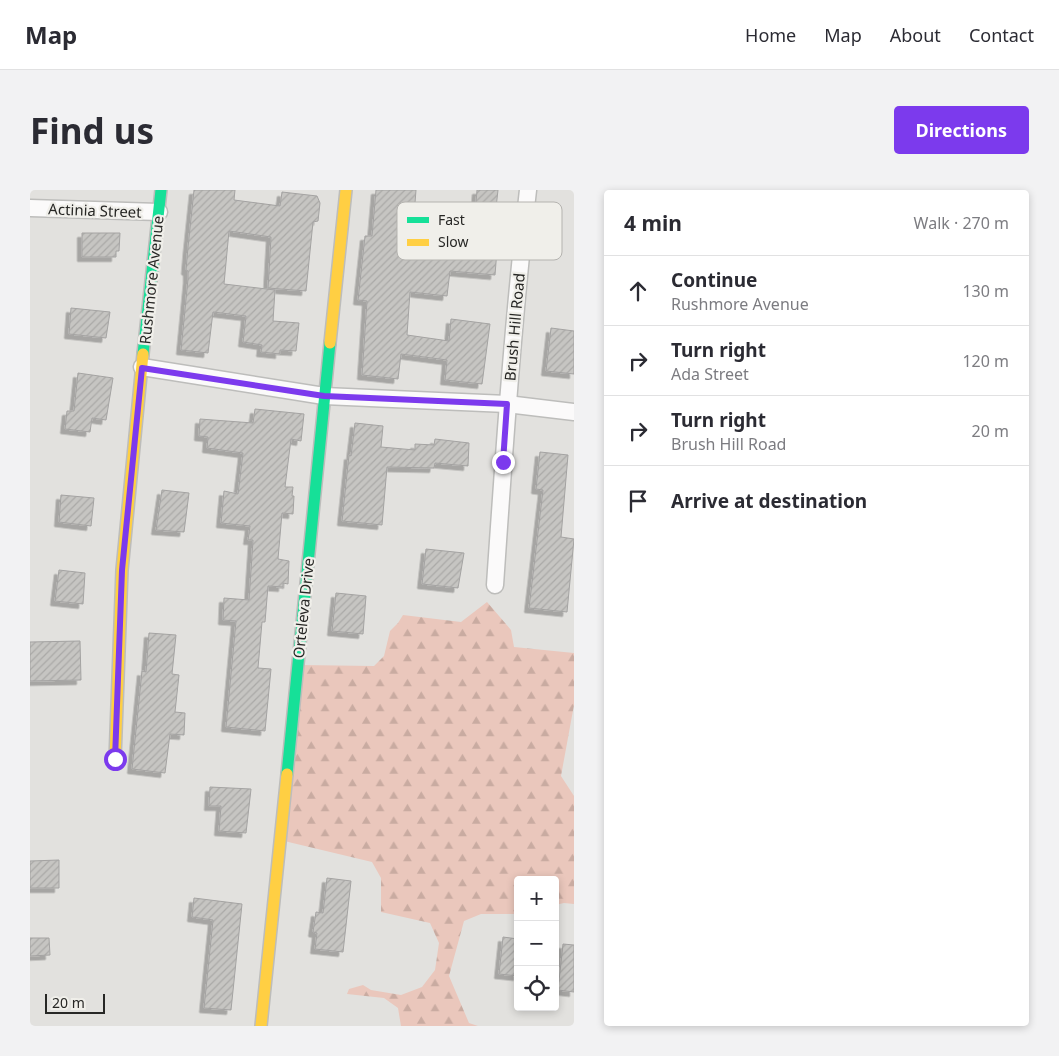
<!DOCTYPE html>
<html lang="en">
<head>
<meta charset="utf-8">
<style>
  body { margin:0; font-family:"Noto Sans",sans-serif; background:#f2f2f3; color:#2b2b33 }
  .controls { position:absolute; right:15px; bottom:15px; display:grid; overflow:hidden; border-radius:5px; box-shadow:0 2px 8px #0003 }
  .controls button { width:45px; height:45px; display:grid; place-items:center; padding:0; border:0; border-bottom:1px solid #e1e1e2; background:#fff; color:#2b2b33; font:25px sans-serif }
  .scale { position:absolute; left:15px; bottom:12px; width:60px; box-sizing:border-box; padding-left:5px; border:2px solid #272725; border-top:0; font-size:14px; line-height:18px; white-space:nowrap; color:#272725; -webkit-text-stroke:4px #f0efea; paint-order:stroke }
  .stop { position:absolute; width:15px; height:15px; margin:-11px; border:4px solid #7c3aed; border-radius:50%; background:#fff }
  .stop.end { background:#7c3aed; border-color:#fff; box-shadow:0 1px 5px #0008 }
  .list { margin:0; padding:0; list-style:none }
  h2 { display:flex; justify-content:space-between; align-items:center; height:65px; margin:0; padding:0 20px; font-size:21px }
  h2 small { font-size:16px; font-weight:400; color:#7c7c81 }
  .list li { display:grid; grid-template-columns:32px 1fr auto; gap:15px; align-items:center; box-sizing:border-box; height:70px; padding:0 20px; border-top:1px solid #e1e1e2 }
  .list b { display:block; font-size:19px; white-space:nowrap }
  .list p { margin:0; font-size:16px; white-space:nowrap; color:#7c7c81 }
  .list em { font-size:16px; font-style:normal; color:#7c7c81 }
  .icon { flex:none; width:28px; height:28px; fill:none; stroke:currentColor; stroke-width:2; stroke-linecap:round; stroke-linejoin:round }
  .map { position:relative; flex:none; width:544px; height:836px; overflow:hidden; border-radius:5px }
  header { display:flex; align-items:center; gap:30px; box-sizing:border-box; height:70px; padding:0 25px; background:#fff; border-bottom:1px solid #e1e1e2 }
  header strong { font-size:24px }
  nav { display:flex; gap:28px; margin-inline-start:auto; font-size:18px }
  .intro { display:flex; align-items:center; justify-content:space-between; box-sizing:border-box; height:120px; padding:0 30px }
  h1 { margin:0; font-size:35px }
  .button { padding:12px 22px; border-radius:5px; background:#7c3aed; color:#fff; font-size:18px; font-weight:700 }
  main { display:flex; gap:30px; padding:0 30px }
  aside { flex:1; background:#fff; border-radius:5px; box-shadow:0 2px 8px #0003 }
  .map>svg:first-child { display:block }
  .forest { fill:url(#forest-firs) }
  .building { fill:url(#building-hatch); stroke:#a4a3a2; filter:url(#shadow) }
  .lines { fill:none; stroke-linecap:round; stroke-linejoin:round }
  .street-casing { stroke:#bdbdbb; stroke-width:19 }
  .fast-casing { stroke:#bdbdbb; stroke-width:14 }
  .slow-casing { stroke:#bdbdbb; stroke-width:14 }
  .street { stroke:#fbfafa; stroke-width:16 }
  .fast { stroke:#16e098; stroke-width:11 }
  .slow { stroke:#ffcf43; stroke-width:11 }
  .route { stroke:#7c3aed; stroke-width:6 }
  .labels { text-anchor:middle; dominant-baseline:central; stroke-width:4.5; stroke-linejoin:round; paint-order:stroke }
  .street-label { font-size:15px; fill:#272725; stroke:#f0efea }
  .key { fill:#f0efea; stroke:#b4b3af; stroke-width:1 }
  .key-label { font-size:14px; fill:#272725 }
</style>
</head>
<body>
<header>
<strong>Map</strong>
<nav><a>Home</a><a>Map</a><a>About</a><a>Contact</a></nav>
</header>
<div class="intro"><h1>Find us</h1><a class="button">Directions</a></div>
<main>
<div class="map">
<svg width="544" height="836" viewBox="0 0 544 836">
  <defs>
    <pattern id="forest-firs" width="22" height="20" patternUnits="userSpaceOnUse" patternTransform="scale(1.25)"><rect width="22" height="20" fill="#eac7bc"/><path d="M5 1l3.5 6h-7zM16 11l3.5 6h-7z" fill="#c9aba1"/></pattern>
    <pattern id="building-hatch" width="6" height="6" patternUnits="userSpaceOnUse" patternTransform="scale(1.25)"><rect width="6" height="6" fill="#c6c5c2"/><path d="M-1 1l2-2M0 6l6-6M5 7l2-2" fill="none" stroke="#aaa9a7"/></pattern>
    <filter id="shadow"><feDropShadow dx="-4.5" dy="4.5" stdDeviation="0" flood-color="#0004"/></filter>
  </defs>
  <rect width="100%" height="100%" fill="#e2e1de"/>
  <path class="forest" d="M457 412 481 440 484 457 544 463V515L531 586 544 606V714L534 713 525 715V690H488V724H451L434 731 419 786 439 833 448 836H371L368 818 354 808 317 804 319 799 333 795 341 800 371 805 392 797 405 780 409 753 400 733 351 722V688L342 672 250 650 270 475 344 476 354 466 360 441 368 433 373 425 431 432Z"/>
  <g class="building">
    <path d="M164 0H205L204 10 250 16 252 2 287 6 290 13 288 31 283 32 276 101 238 98 241 47 199 41 194 94 245 100 243 131 269 133 266 161 250 160V164L231 162 232 155 213 152 216 126 183 122 178 163 151 160 158 89V81L156 80 158 57Z"/>
    <path d="M346 0H386L384 26 430 32 431 23 445 25 447 0H468L465 27H469L465 60H467L465 85 420 81 417 106 380 102 377 145 419 151 421 129 460 134 452 194 415 190 417 170 371 164 368 189 332 185 337 111 328 110 335 46H342Z"/>
    <path d="M52 43H90L89 61H86V67H52Z"/>
    <path d="M41 118 80 122 76 148 39 144Z"/>
    <path d="M521 138 544 141V184L516 181Z"/>
    <path d="M48 183 83 188 76 230 62 228 60 242 35 239 37 221H44Z"/>
    <path d="M225 219 274 224 271 251 261 249 255 297H263L262 306H264L263 324 252 323 248 369 259 371 258 394 253 393V397L238 396 235 432H232L228 478 241 479 235 541 196 537 206 431 193 430 194 408 219 410 223 350H218L220 336 191 333 194 301 208 304 213 263 177 258 178 247 169 246 170 229 223 233Z"/>
    <path d="M325 233 353 236 351 257 385 260V254L404 255 405 249 439 253 438 276 405 273 404 278 357 277 352 335 312 331 319 265 321 266Z"/>
    <path d="M510 262 538 265 531 347 544 349 537 422 499 418 513 300 506 299Z"/>
    <path d="M132 300 159 303 154 342 126 340Z"/>
    <path d="M31 305 64 308 61 336 29 332Z"/>
    <path d="M396 359 434 363 428 398 392 394Z"/>
    <path d="M29 380 55 383 53 414 25 411Z"/>
    <path d="M306 403 336 406 333 444 302 441Z"/>
    <path d="M119 443 146 445 142 484 149 485 145 522 155 523 154 545 140 544 135 583 102 579 112 481 116 482Z"/>
    <path d="M50 451 51 490 0 491V452Z"/>
    <path d="M180 597 221 599 216 643 189 641 191 616H179Z"/>
    <path d="M29 670V698H0V671Z"/>
    <path d="M297 688 321 691 313 762 285 759 287 743 283 742 286 722 293 723Z"/>
    <path d="M164 708 212 714 201 820 174 818 183 730 162 727Z"/>
    <path d="M473 747 488 749V786L469 784Z"/>
    <path d="M0 748H19L20 765 0 766Z"/>
    <path d="M533 754 544 755V802L528 800Z"/>
  </g>
  <g class="lines">
    <g class="street-casing">
      <g id="street">
        <path d="M0 18 129 22"/>
        <path d="M112 177 294 206 477 214 544 222"/>
        <path d="M465 395C474 263 483 131 498 0"/>
      </g>
    </g>
    <g class="fast-casing">
      <g id="fast">
        <path d="M113 164 131 0"/>
        <path d="M257 584 300 153"/>
      </g>
    </g>
    <g class="slow-casing">
      <g id="slow">
        <path d="M300 153 316 0"/>
        <path d="M85 569 92 380 113 164"/>
        <path d="M231 836 257 584"/>
      </g>
    </g>
    <use href="#street" class="street"/>
    <use href="#fast" class="fast"/>
    <use href="#slow" class="slow"/>
  </g>
  <g class="lines">
    <path class="route" d="M85 569 92 380 112 178 294 206 477 214 473 272"/>
  </g>
  <g class="labels">
    <g class="street-label">
      <text transform="translate(65 20) rotate(2)">Actinia Street</text>
      <text transform="translate(121 90) rotate(-84)">Rushmore Avenue</text>
      <text transform="translate(484 137) rotate(-85)">Brush Hill Road</text>
      <text transform="translate(273 418) rotate(-84)">Orteleva Drive</text>
    </g>
  </g>
  <rect x="367" y="12" width="165" height="58" rx="8" class="key"/>
  <rect x="377" y="27" width="22" height="6" fill="#16e098"/>
  <rect x="377" y="49" width="22" height="7" fill="#ffcf43"/>
  <g class="key-label">
    <text x="408" y="35">Fast</text>
    <text x="408" y="57">Slow</text>
  </g>
</svg>
<div class="controls">
<button>+</button>
<button>−</button>
<button><svg class="icon" aria-label="locate" viewBox="0 0 24 24"><circle cx="12" cy="12" r="6"/><path d="M12 2v4M12 18v4M2 12h4M18 12h4"/></svg></button>
</div>
<div class="scale">20 m</div>
<div class="stop" style="left:85px;top:569px"></div>
<div class="stop end" style="left:473px;top:272px"></div>
</div>
<aside>
<h2>4 min<small>Walk · 270 m</small></h2>
<ul class="list">
<li><svg class="icon" aria-label="ahead" viewBox="0 0 24 24"><path d="M12 20V5M6 11l6-6 6 6"/></svg><div><b>Continue</b><p>Rushmore Avenue</p></div><em>130 m</em></li>
<li><svg class="icon" aria-label="right" viewBox="0 0 24 24"><path d="M7 20v-9h11M14 6l5 5-5 5"/></svg><div><b>Turn right</b><p>Ada Street</p></div><em>120 m</em></li>
<li><svg class="icon" aria-label="right" viewBox="0 0 24 24"><path d="M7 20v-9h11M14 6l5 5-5 5"/></svg><div><b>Turn right</b><p>Brush Hill Road</p></div><em>20 m</em></li>
<li><svg class="icon" aria-label="arrive" viewBox="0 0 24 24"><path d="M6 21V4h12l-3 4 3 4H6"/></svg><div><b>Arrive at destination</b></div></li>
</ul>
</aside>
</main>
</body>
</html>
